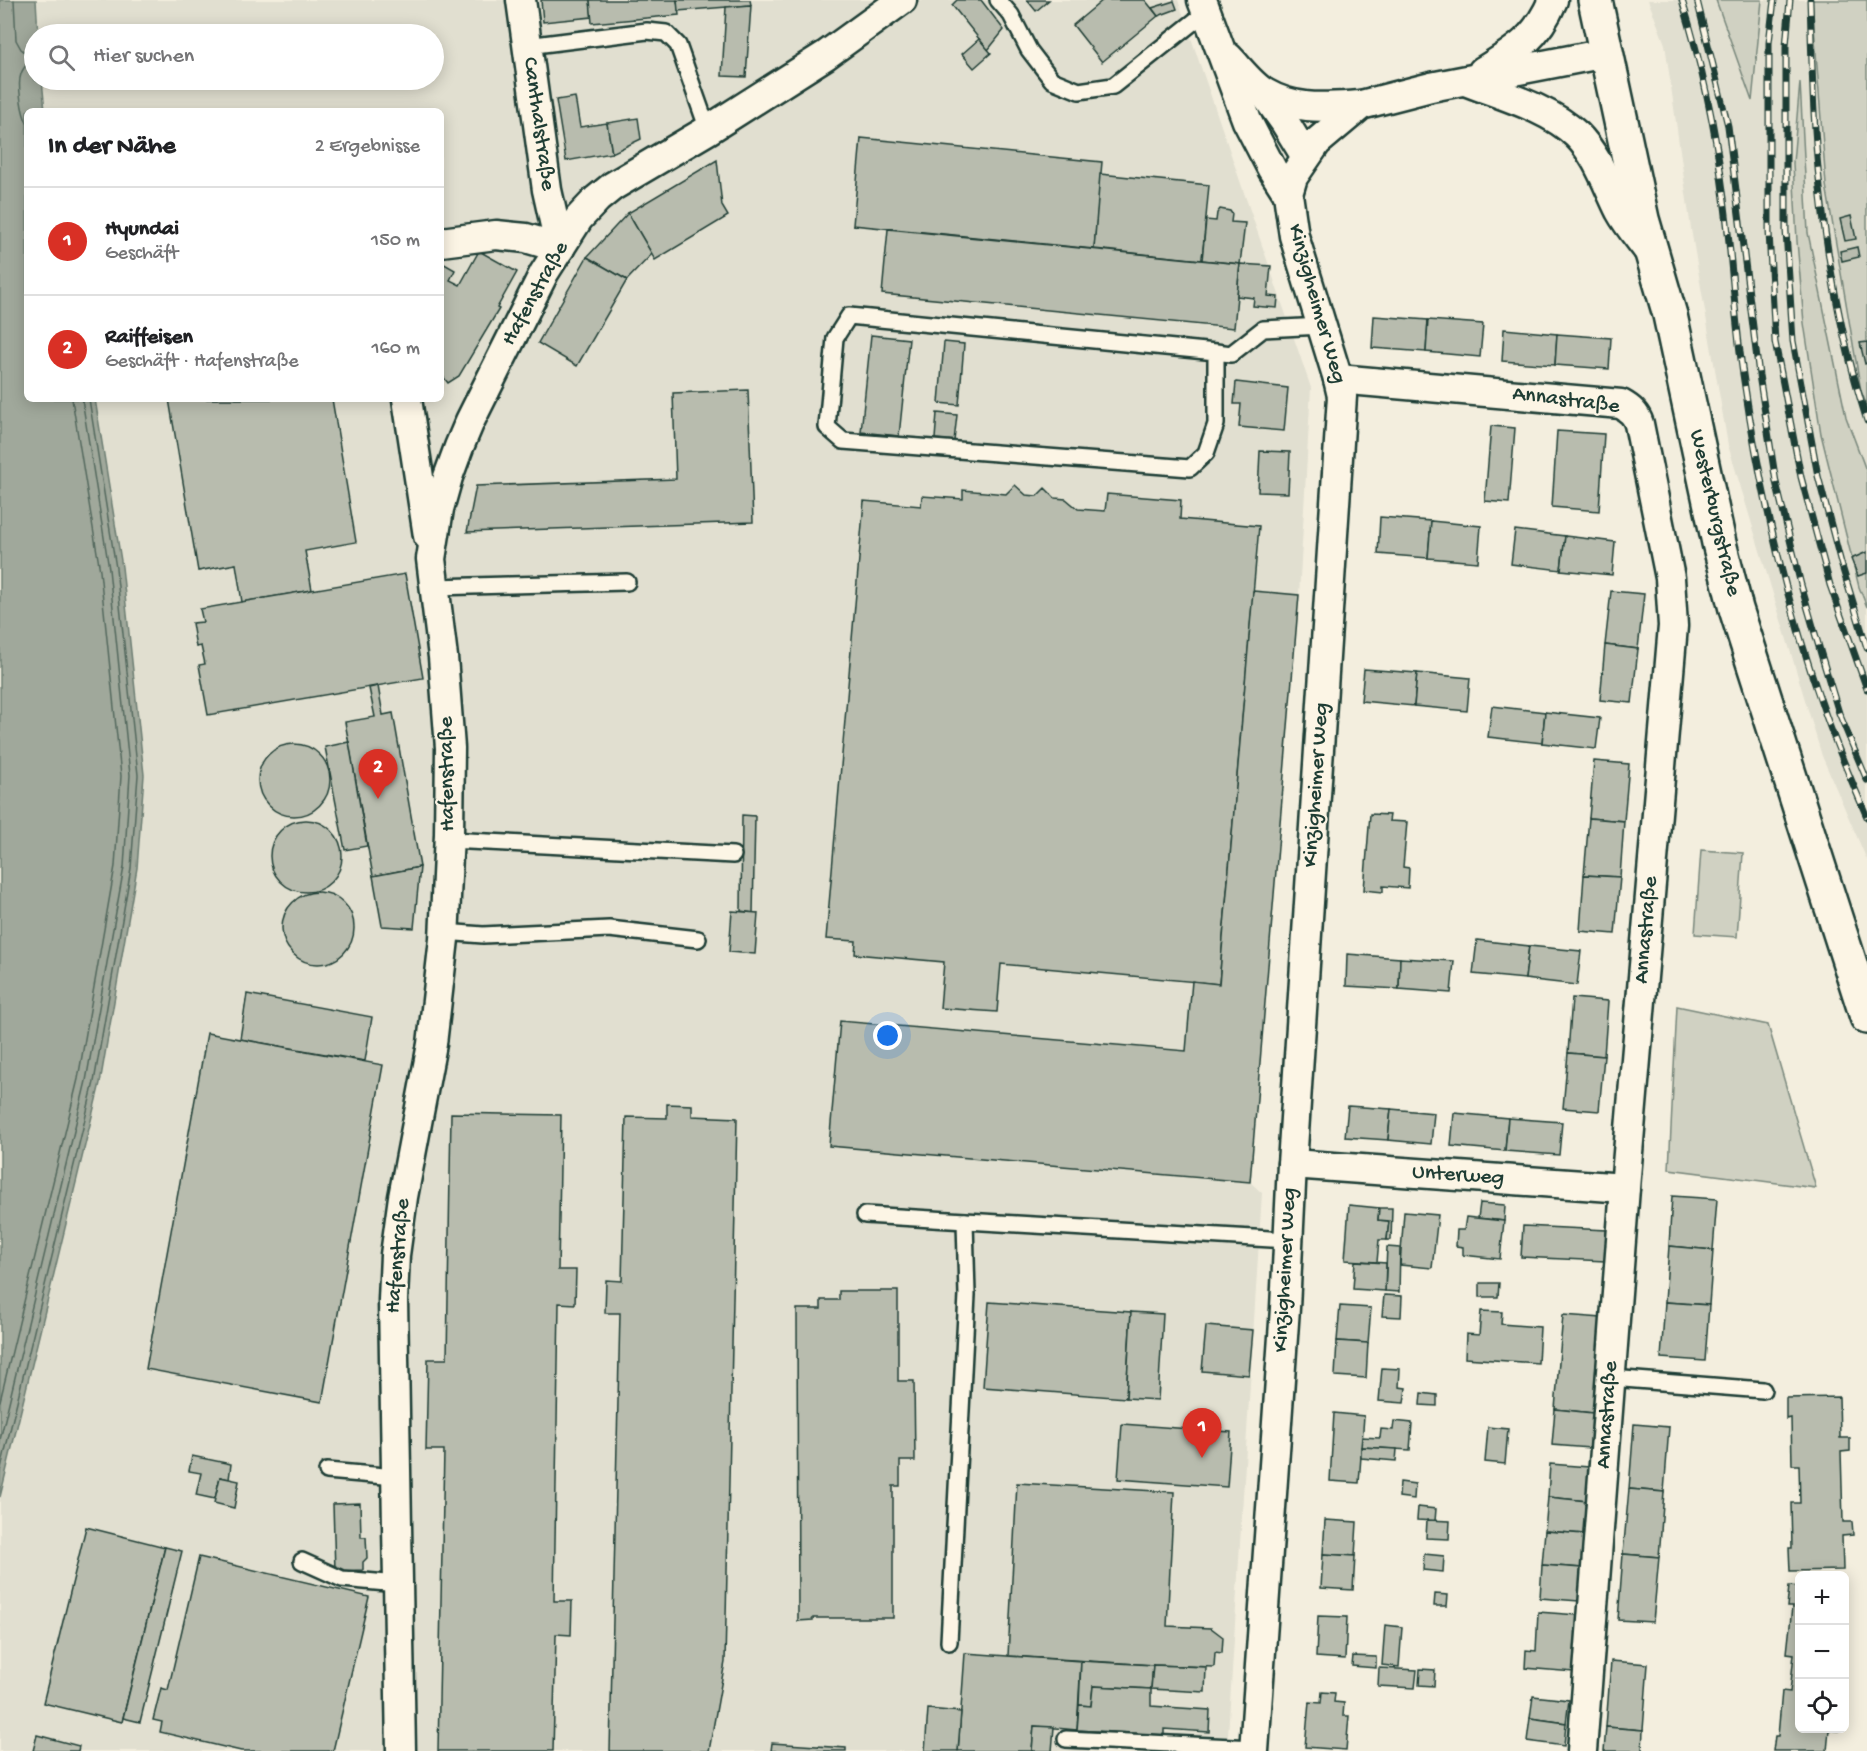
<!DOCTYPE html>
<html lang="de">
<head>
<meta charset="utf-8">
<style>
  body { margin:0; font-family:"Gochi Hand",sans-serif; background:#f6f6f6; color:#202124 }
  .controls { position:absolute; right:18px; bottom:18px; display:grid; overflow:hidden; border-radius:9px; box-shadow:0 3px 15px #0003 }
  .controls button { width:54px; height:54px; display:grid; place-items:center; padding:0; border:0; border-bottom:2px solid #e0e0e0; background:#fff; color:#202124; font:30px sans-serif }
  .you { position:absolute; left:888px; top:1036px; width:21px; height:21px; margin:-15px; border:4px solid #fff; border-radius:50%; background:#1a73e8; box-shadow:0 0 0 9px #1a73e833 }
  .badge { display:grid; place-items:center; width:39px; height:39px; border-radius:50%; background:#d93025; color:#fff; font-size:20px; font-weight:700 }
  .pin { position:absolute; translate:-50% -50px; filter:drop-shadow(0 2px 3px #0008) }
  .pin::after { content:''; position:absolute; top:32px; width:21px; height:18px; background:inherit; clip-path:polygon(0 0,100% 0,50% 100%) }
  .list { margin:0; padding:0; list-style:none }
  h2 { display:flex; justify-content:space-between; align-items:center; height:78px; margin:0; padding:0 24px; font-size:26px }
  h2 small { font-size:20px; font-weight:400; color:#757577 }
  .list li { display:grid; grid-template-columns:39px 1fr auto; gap:18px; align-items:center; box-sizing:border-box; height:108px; padding:0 24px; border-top:2px solid #e0e0e0 }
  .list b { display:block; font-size:22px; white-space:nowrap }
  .list p { margin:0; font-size:20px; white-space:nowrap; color:#757577 }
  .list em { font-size:20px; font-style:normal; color:#757577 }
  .icon { flex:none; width:33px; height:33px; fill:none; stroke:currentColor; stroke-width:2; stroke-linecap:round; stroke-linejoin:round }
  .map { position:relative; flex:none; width:1867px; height:1751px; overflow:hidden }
  .search { position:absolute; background:#fff; box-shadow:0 3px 15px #0003; left:24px; top:24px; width:420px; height:66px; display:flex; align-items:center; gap:15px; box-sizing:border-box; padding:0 21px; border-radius:33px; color:#757577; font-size:22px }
  .panel { position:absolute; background:#fff; box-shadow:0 3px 15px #0003; left:24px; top:108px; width:420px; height:294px; border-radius:9px }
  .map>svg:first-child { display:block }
  .built { fill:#e1dfd0 }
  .green { fill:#d0d1c2; stroke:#78877b; stroke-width:1.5 }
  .water { fill:#a0a89b; stroke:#6c7d72; stroke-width:1.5 }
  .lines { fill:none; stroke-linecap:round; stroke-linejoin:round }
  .shore { stroke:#53685d; stroke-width:1.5 }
  .building { fill:#b8bcae; stroke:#1f3d34; stroke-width:1.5 }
  .lane-casing { stroke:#1f3d34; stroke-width:20 }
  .street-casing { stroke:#1f3d34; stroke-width:33 }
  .primary-casing { stroke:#1f3d34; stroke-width:38 }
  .lane { stroke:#fcf5e5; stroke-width:15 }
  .street { stroke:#fcf5e5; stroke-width:28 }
  .primary { stroke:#fcf5e5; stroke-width:33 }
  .rail-casing { stroke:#1f3d34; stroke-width:7 }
  .rail { stroke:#fcf5e5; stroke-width:4.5; stroke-dasharray:14; stroke-linecap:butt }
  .labels { text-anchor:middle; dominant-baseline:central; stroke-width:4.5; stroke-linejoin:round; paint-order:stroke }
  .street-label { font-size:22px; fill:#1f3d34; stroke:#fcf5e5 }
</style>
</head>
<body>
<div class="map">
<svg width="1867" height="1751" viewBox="0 0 1867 1751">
  <rect width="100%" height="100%" fill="#f3eede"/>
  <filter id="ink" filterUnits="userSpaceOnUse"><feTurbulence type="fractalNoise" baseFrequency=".0167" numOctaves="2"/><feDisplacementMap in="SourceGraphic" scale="12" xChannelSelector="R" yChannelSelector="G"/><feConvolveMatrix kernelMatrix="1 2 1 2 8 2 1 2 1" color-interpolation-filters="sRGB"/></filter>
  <g filter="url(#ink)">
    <g class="built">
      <path d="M36 0H1178L1311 388 1299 595 1250 1182 1262 1193 1227 1751H0V1497L100 1083 137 868 144 775 109 491 95 399H441V111H45L42 80H434V34H38Z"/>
      <path d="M1648 0H1716L1752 99 1762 0H1812L1826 185 1861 391 1867 406V473L1846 417 1808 233 1800 88 1793 163 1797 241 1821 434 1859 587 1867 607V860L1822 756 1728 445 1691 229 1665 44Z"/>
    </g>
    <g class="green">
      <path d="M1716 0H1762L1752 101Z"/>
      <path d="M1812 0H1867V406L1861 391 1826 185Z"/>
      <path d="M1800 82 1808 233 1846 417 1867 473V607L1859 587 1821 434 1804 323 1797 241 1793 163Z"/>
      <path d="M1701 850 1743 853 1737 937 1695 934Z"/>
      <path d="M1677 1006 1768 1025 1816 1188 1669 1169Z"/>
    </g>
    <path class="water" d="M0 0H36L38 34H34V80H42L45 111H27V399H95L122 567 144 775 137 868 100 1083 0 1497Z"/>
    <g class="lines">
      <g class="shore">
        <path d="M14 0 16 40 21 49 32 58C29 63 23 67 21 74 17 85 22 113 27 123"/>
        <path d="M0 1401 78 1079 115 866 121 776 100 571 72 399"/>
        <path d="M0 1440 86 1081 124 867 130 775 109 569 82 399"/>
        <path d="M0 1472 94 1082 131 868 138 775 116 568 89 399"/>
      </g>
    </g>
    <g class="building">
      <path d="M541 0H590L592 17 543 22Z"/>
      <path d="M590 0H677L679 15 592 23Z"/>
      <path d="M677 0H750L751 5 678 11Z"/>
      <path d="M957 0H981L1004 30 988 50 952 5Z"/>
      <path d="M1027 0H1049L1036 11Z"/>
      <path d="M1103 0H1145L1158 16 1102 62 1073 25Z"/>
      <path d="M1174 1 1177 9 1158 16 1152 8Z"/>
      <path d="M751 5 746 77 722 76 726 7Z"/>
      <path d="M979 39 991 53 974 68 962 54Z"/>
      <path d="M575 97 580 127 607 123 612 153 566 161 556 100Z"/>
      <path d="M638 118 641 139 612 153 607 123Z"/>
      <path d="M861 138 1102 162 1094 249 853 225Z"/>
      <path d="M717 160 722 206 728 216 655 260 628 213Z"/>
      <path d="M1100 174 1209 185 1202 260 1094 249Z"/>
      <path d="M1220 209 1230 211 1232 214 1231 222 1245 223 1240 264 1202 260 1206 220 1216 221 1217 213Z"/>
      <path d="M628 213 652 254 627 280 587 257Z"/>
      <path d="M1851 216 1856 239 1845 241 1840 219Z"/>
      <path d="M888 229 1240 264 1234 328 882 294Z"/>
      <path d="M1857 247 1859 257 1842 261 1840 251Z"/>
      <path d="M479 251 517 272 497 308 499 309 459 376 448 383 441 374V262L455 270 450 280 460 285Z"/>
      <path d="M587 257 627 280 577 366 538 343Z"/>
      <path d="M1240 264 1271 266 1268 296 1278 297 1277 308 1253 306 1254 298 1237 296Z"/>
      <path d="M1374 316 1428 320 1426 352 1372 348Z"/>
      <path d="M1428 320 1483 324 1480 357 1426 352Z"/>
      <path d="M1504 329 1557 334 1555 365 1502 361Z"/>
      <path d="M1557 334 1611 338 1609 369 1555 365Z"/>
      <path d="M871 335 909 339 899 436 861 432Z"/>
      <path d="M944 342 964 344 959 405 939 403Z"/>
      <path d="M1867 342V363L1865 364 1860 343Z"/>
      <path d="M1236 382 1288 388 1284 431 1239 427 1241 404H1234Z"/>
      <path d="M748 390 753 522 467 532 476 486 676 479 673 393Z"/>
      <path d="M169 399H332L356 542 305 551 312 590 242 602 236 564 198 571Z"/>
      <path d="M937 413 957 415 954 441 935 439Z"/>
      <path d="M1491 426 1515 428 1509 503 1485 501Z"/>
      <path d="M1557 431 1604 434 1599 511 1552 507Z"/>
      <path d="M1260 451 1290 452 1288 493 1258 492Z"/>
      <path d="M1015 485 1026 495 1037 496 1045 488 1055 498 1066 499 1078 509 1105 511 1107 494 1181 500 1180 519 1259 526 1219 984 1001 964 997 1012 940 1008 944 962 855 954 856 941 826 939 864 501 921 506 922 496 963 499V490L1006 494Z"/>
      <path d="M1380 517 1431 521 1428 558 1378 554Z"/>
      <path d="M1431 521 1481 526 1478 562 1428 558Z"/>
      <path d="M1515 530 1565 536 1561 570 1511 564Z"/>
      <path d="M1565 536 1615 542 1612 575 1561 570Z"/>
      <path d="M1867 552V573L1858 576 1851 559Z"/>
      <path d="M405 574 423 678 208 715 199 665 205 664 201 646 196 647 192 623 203 622 200 609Z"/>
      <path d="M1253 591 1299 595 1250 1182 829 1146 840 1021 1186 1051 1192 981 1219 984Z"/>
      <path d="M1611 591 1644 594 1638 649 1605 645Z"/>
      <path d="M1605 645 1638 649 1632 703 1600 700Z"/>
      <path d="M1364 669 1417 673 1414 706 1361 701Z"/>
      <path d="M1417 673 1470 678 1467 711 1414 706Z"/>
      <path d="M378 686 383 715 393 713 420 867 373 876 345 722 375 717 369 688Z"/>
      <path d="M1492 706 1545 712 1542 743 1488 737Z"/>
      <path d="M1545 712 1600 718 1596 749 1542 743Z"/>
      <path d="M349 742 367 846 345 850 325 747Z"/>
      <circle cx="294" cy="780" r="36"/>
      <path d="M1594 761 1629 764 1624 821 1589 818Z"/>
      <path d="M1370 814 1390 815 1389 821 1407 822 1403 867 1409 868 1408 888 1383 886V892L1364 890Z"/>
      <path d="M742 815 755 816 753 913 741 911Z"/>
      <path d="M1589 818 1624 821 1620 877 1584 875Z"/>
      <circle cx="306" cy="856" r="36"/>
      <path d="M420 867 414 928 382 926 373 876Z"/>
      <path d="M1584 875 1620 877 1615 934 1580 931Z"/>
      <circle cx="318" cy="928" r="36"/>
      <path d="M732 911 758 913 755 954 729 952Z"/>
      <path d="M1477 940 1529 946 1525 979 1473 974Z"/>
      <path d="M1529 946 1581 951 1577 985 1525 979Z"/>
      <path d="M1347 954 1400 958 1399 989 1346 986Z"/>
      <path d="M1400 958 1454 961 1451 993 1399 989Z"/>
      <path d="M247 994 372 1017 365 1061 240 1039Z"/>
      <path d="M1572 998 1608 1001 1604 1056 1568 1053Z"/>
      <path d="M207 1033 383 1065 322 1402 146 1369Z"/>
      <path d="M1568 1053 1604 1056 1599 1111 1563 1108Z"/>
      <path d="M667 1104 692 1105V1116L737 1118 725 1662 709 1751H610L620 1313H605L606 1280 622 1281 626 1117 667 1118Z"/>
      <path d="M1348 1106 1391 1109 1388 1140 1345 1137Z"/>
      <path d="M1391 1109 1434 1113 1431 1144 1388 1140Z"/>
      <path d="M451 1113 561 1115 558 1270H576L575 1304 559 1303 554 1601H572L571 1635 556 1634 553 1751H438L444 1450H426L428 1359H447Z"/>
      <path d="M1454 1113 1508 1118 1505 1151 1451 1146Z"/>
      <path d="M1508 1118 1562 1122 1559 1155 1505 1151Z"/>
      <path d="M1672 1196 1717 1199 1713 1250 1669 1246Z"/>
      <path d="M1480 1203 1505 1205 1504 1221 1478 1218Z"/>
      <path d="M1349 1205 1379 1208 1378 1220 1389 1221 1387 1240H1379L1377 1262 1345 1260Z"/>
      <path d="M1379 1208H1392L1391 1240H1387L1389 1221 1378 1220Z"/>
      <path d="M1404 1212 1438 1215 1432 1268 1400 1265Z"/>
      <path d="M1466 1217 1504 1221 1500 1259 1463 1255V1247L1456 1246 1457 1230H1464Z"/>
      <path d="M1523 1226 1607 1230 1605 1261 1521 1257Z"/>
      <path d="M1669 1246 1713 1250 1709 1305 1665 1302Z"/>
      <path d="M1387 1247 1400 1248 1399 1292 1385 1291Z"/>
      <path d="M1355 1261 1386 1263 1385 1291 1353 1289Z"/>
      <path d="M1480 1283H1499L1498 1297H1480Z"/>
      <path d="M839 1291H898V1381H914L915 1461H900V1486H893V1618H813V1620L798 1621 797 1309H821V1300H839Z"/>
      <path d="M1384 1295 1402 1296 1401 1317 1382 1316Z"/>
      <path d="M989 1302 1131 1312 1126 1398 983 1387Z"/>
      <path d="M1665 1302 1709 1305 1705 1361 1661 1358Z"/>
      <path d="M1340 1306 1371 1308 1368 1343 1337 1341Z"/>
      <path d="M1481 1311 1502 1312 1501 1324 1540 1327 1538 1363 1465 1358 1466 1334 1479 1335Z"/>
      <path d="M1131 1312 1163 1314 1158 1400 1126 1398Z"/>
      <path d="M1563 1315 1602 1318 1593 1413 1555 1409Z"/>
      <path d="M1206 1326 1253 1330 1249 1375 1202 1371Z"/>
      <path d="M1337 1341 1368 1343 1366 1378 1335 1376Z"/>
      <path d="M1382 1368 1400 1369 1399 1387 1406 1388 1404 1403 1379 1401Z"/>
      <path d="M1421 1393 1437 1395V1406L1420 1405Z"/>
      <path d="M1839 1397 1840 1438H1850V1451L1841 1452 1843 1522H1852L1853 1535 1842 1536 1843 1570 1790 1571 1789 1548H1792L1791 1503H1800L1799 1465H1792L1791 1418 1786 1419V1398Z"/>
      <path d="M1555 1409 1593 1413 1590 1448 1552 1445Z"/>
      <path d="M1334 1413 1364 1416 1359 1483 1330 1481Z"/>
      <path d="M1394 1421 1412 1423 1410 1450 1361 1447 1362 1437 1380 1438 1381 1429 1393 1430Z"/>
      <path d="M1122 1424 1231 1432 1227 1487 1118 1479Z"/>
      <path d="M1634 1424 1669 1427 1664 1492 1629 1489Z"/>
      <path d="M1488 1427 1508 1429 1505 1464 1485 1462Z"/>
      <path d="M1361 1447 1397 1449 1396 1461 1361 1458Z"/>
      <path d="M192 1456 231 1464 229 1479 220 1477 215 1499 196 1495 201 1473 189 1471Z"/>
      <path d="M1550 1464 1589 1467 1587 1501 1548 1497Z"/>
      <path d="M220 1477 239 1481 234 1508 214 1503Z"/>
      <path d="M1400 1482 1415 1484 1414 1499 1399 1497Z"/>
      <path d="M1017 1483 1174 1492 1167 1626 1211 1628 1223 1637 1222 1653 1215 1652 1214 1667 1153 1665 1008 1656Z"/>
      <path d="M1629 1489 1664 1492 1659 1557 1623 1554Z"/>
      <path d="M1548 1497 1587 1501 1584 1534 1545 1531Z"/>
      <path d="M360 1503 361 1537H366L367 1558 363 1562V1570L335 1571 333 1504Z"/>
      <path d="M1418 1507 1436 1509 1435 1521 1417 1520Z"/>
      <path d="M1325 1520 1357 1522 1355 1556 1323 1554Z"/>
      <path d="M1427 1520 1450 1521 1449 1539 1426 1538Z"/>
      <path d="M86 1527 165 1547 122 1722 43 1703Z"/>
      <path d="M1545 1531 1584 1534 1582 1568 1542 1565Z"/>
      <path d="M165 1547 182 1551 140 1722 123 1718Z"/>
      <path d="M1323 1554 1355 1556 1353 1590 1321 1588Z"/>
      <path d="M1424 1554 1444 1556 1443 1572 1423 1570Z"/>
      <path d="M1623 1554 1659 1557 1653 1622 1618 1620Z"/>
      <path d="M199 1557 369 1597 333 1751H241L160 1732 162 1722 153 1720 161 1688 168 1690Z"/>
      <path d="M1542 1565 1582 1568 1579 1601 1540 1598Z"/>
      <path d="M1789 1586 1800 1587V1728H1839V1731L1829 1730 1827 1751H1773L1775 1736H1778L1782 1691 1790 1692 1794 1654 1787 1653 1792 1607H1787Z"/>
      <path d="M1435 1594 1448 1595 1447 1606H1434Z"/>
      <path d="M1538 1612 1578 1615 1574 1672 1525 1668 1526 1650 1536 1651Z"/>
      <path d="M1318 1616 1347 1617 1345 1659 1316 1657Z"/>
      <path d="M1385 1625 1402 1627 1399 1667 1382 1665Z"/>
      <path d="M965 1653 1081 1661 1077 1730 1034 1726 1032 1751H958Z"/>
      <path d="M1353 1656 1376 1657V1668L1352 1666Z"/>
      <path d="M1081 1661 1153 1665 1151 1689 1093 1686 1091 1706 1079 1705Z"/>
      <path d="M1611 1661 1648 1664 1643 1730 1606 1727Z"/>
      <path d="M1153 1665 1206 1667 1205 1692 1151 1689Z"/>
      <path d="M1379 1668 1417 1670 1415 1688 1378 1686Z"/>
      <path d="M1420 1669 1435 1670 1434 1686 1419 1685Z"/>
      <path d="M1093 1686 1151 1689V1706L1210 1710 1209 1732 1164 1729V1735L1077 1730 1079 1705 1091 1706Z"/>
      <path d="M1322 1692 1335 1693 1334 1702 1344 1703 1343 1716H1349L1346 1750 1305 1747 1309 1702 1321 1703Z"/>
      <path d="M1533 1696 1569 1700 1566 1723 1530 1718Z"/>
      <path d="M928 1709 961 1712 958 1751H925Z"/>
      <path d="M1530 1718 1566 1723 1564 1746 1527 1741Z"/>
      <path d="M1034 1726 1054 1727 1052 1751H1032Z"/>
      <path d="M1606 1727 1643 1730 1642 1751H1604Z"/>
      <path d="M37 1735 79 1746 78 1751H33Z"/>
      <path d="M772 1743 846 1748V1751H771Z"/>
    </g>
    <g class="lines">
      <g class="lane-casing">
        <g id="lane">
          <path d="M998 0 1011 15 1029 50 1052 80 1079 91 1113 86 1206 12"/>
          <path d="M527 46 647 31 666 33 678 45 708 130"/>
          <path d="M1216 352V424L1206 453 1190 468 843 441 827 427 835 338 849 316 1216 352 1231 354 1263 329 1322 326"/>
          <path d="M435 587 627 582"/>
          <path d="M449 840 733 855"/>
          <path d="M444 932 483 935 609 929 698 939"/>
          <path d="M865 1215 1288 1240"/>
          <path d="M1611 1378 1763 1390"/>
          <path d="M327 1471 396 1477"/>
          <path d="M302 1561 342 1579 398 1584"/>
          <path d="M949 1642 967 1295 965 1221"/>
          <path d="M1066 1739 1254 1748"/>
        </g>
      </g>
      <g class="street-casing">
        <g id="street">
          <path d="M521 0 547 190 560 248"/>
          <path d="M1202 0 1247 121 1272 169 1288 194"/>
          <path d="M1228 57C1239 68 1251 85 1265 93 1296 111 1326 107 1361 105"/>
          <path d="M1483 71C1517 50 1537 38 1553 0"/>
          <path d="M1465 81C1501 95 1549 108 1577 135 1598 156 1607 185 1620 211 1627 224 1638 237 1647 249"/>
          <path d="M1264 93 1284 121 1306 157"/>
          <path d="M441 242 496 235 526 238 560 248"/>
          <path d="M1338 379 1621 404C1630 409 1636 414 1639 424L1670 578 1673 626 1625 1188 1582 1751"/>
          <path d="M407 399 428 536"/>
          <path d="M1292 1164 1625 1188"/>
          <path d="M401 1751 393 1300 395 1255 403 1197 432 1044 444 939 449 834 450 748 443 657 431 559 439 509 448 477 459 447 470 421 544 273 579 218 597 199 613 186 708 130 826 55 902 0"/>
          <path d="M1254 1751 1285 1308 1292 1164 1342 396 1338 379 1294 236 1288 194 1293 177 1317 142 1361 105 1431 87 1606 53"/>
        </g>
      </g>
      <g class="primary-casing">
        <path id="primary" d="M1595 0 1642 219 1670 315 1719 543 1736 609 1867 1017"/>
      </g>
      <use href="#lane" class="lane"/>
      <use href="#street" class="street"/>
      <use href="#primary" class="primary"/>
      <g class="rail-casing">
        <g id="rail">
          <path d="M1682 0C1701 62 1715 126 1723 191 1732 254 1734 318 1744 381 1761 495 1787 607 1826 716 1838 750 1853 784 1867 817"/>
          <path d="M1697 0 1728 126 1759 375 1776 482 1801 585 1821 654 1839 713 1867 780"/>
          <path d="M1774 0 1769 43V232L1775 342 1801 477 1830 585 1867 689"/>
          <path d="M1790 0 1786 46V231L1793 341 1818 476 1841 563 1867 648"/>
          <path d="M1810 0C1812 62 1813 126 1820 188 1828 267 1843 345 1867 421"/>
        </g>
      </g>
      <use href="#rail" class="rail"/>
    </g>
  </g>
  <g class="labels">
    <g class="street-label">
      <text transform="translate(538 124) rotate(82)">Canthalstraße</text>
      <text transform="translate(536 294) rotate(-61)">Hafenstraße</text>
      <text transform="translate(1316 304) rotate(74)">Kinzigheimer Weg</text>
      <text transform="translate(1566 401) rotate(7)">Annastraße</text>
      <text transform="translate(1714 513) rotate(77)">Westerburgstraße</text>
      <text transform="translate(448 774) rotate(-91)">Hafenstraße</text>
      <text transform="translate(1317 785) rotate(-86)">Kinzigheimer Weg</text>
      <text transform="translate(1647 930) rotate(-85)">Annastraße</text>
      <text transform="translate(1458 1176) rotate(4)">Unterweg</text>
      <text transform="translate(399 1256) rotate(-85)">Hafenstraße</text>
      <text transform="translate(1286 1270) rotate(-87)">Kinzigheimer Weg</text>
      <text transform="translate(1608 1415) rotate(-86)">Annastraße</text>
    </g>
  </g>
</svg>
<div class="controls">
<button>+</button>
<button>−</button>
<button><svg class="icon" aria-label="locate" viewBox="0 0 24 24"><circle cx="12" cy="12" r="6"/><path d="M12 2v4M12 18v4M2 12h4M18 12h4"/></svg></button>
</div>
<div class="you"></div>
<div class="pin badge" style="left:1202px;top:1458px">1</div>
<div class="pin badge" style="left:378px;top:799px">2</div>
<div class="search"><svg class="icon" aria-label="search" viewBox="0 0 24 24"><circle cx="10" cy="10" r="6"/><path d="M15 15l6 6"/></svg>Hier suchen</div>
<section class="panel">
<h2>In der Nähe<small>2 Ergebnisse</small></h2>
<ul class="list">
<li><span class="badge">1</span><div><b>Hyundai</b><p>Geschäft</p></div><em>150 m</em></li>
<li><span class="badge">2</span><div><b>Raiffeisen</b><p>Geschäft · Hafenstraße</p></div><em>160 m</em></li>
</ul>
</section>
</div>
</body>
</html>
